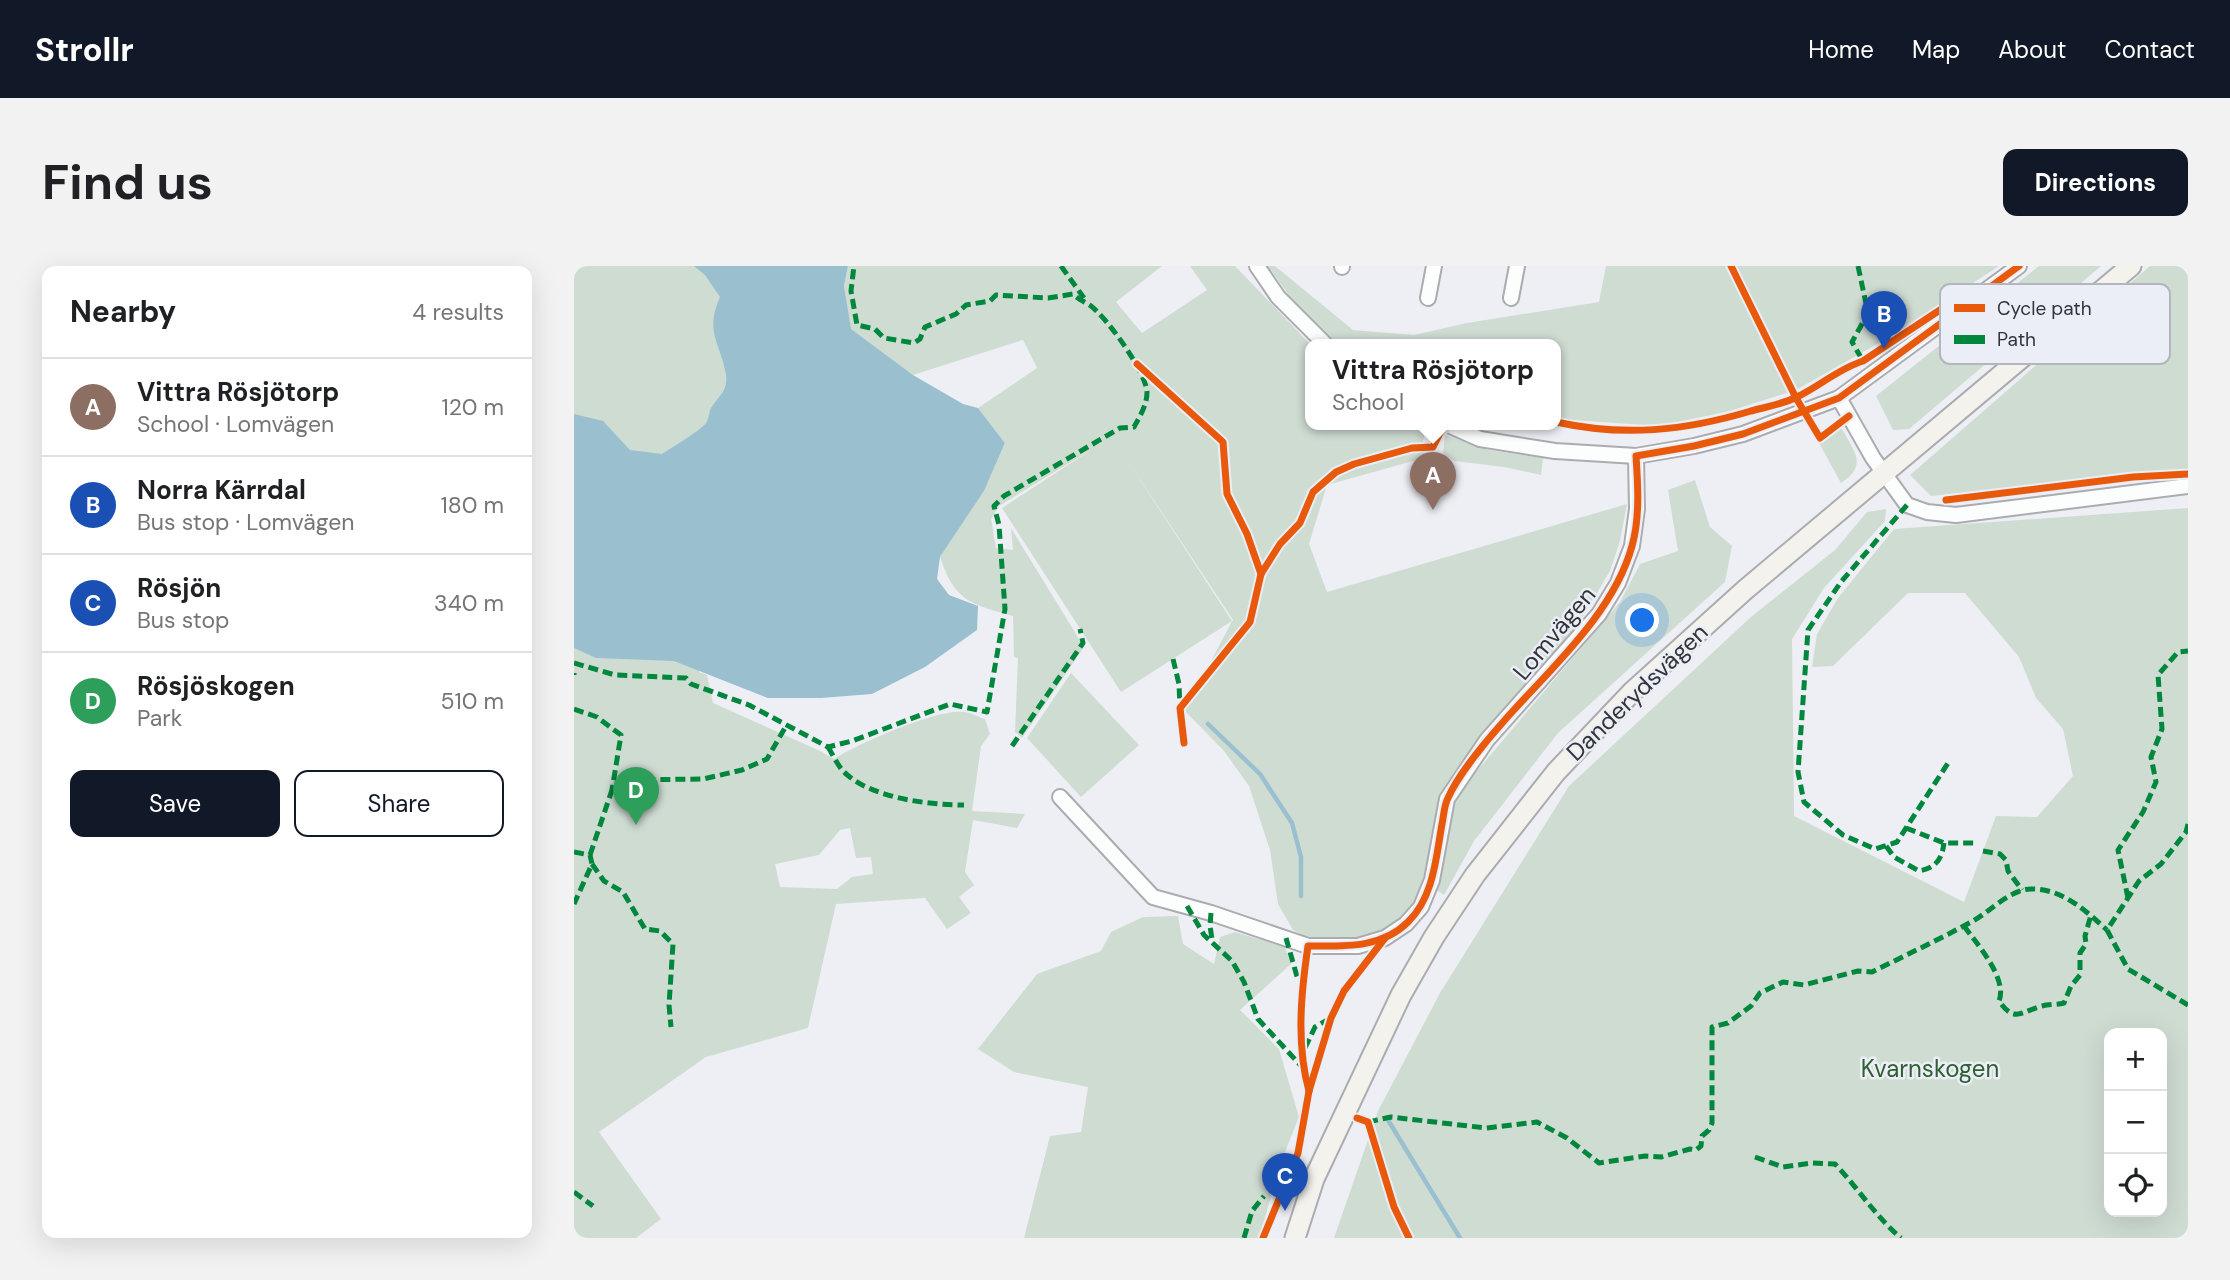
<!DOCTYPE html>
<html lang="en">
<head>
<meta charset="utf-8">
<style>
  body { margin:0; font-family:"DM Sans",sans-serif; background:#f2f2f2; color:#202124 }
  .controls { position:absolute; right:21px; bottom:21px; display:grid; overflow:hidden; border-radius:14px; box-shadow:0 7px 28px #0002 }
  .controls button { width:63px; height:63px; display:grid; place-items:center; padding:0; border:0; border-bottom:2px solid #e0e0e0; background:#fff; color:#202124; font:35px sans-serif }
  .you { position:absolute; left:1069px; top:355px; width:24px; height:24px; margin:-18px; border:5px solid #fff; border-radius:50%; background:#1a73e8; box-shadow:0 0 0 10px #1a73e833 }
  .badge { display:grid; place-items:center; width:46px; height:46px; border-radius:50%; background:#111827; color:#fff; font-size:23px; font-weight:700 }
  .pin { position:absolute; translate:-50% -58px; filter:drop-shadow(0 2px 4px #0008) }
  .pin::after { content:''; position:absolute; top:37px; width:24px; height:21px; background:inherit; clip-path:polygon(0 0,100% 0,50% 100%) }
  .popup { position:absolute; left:731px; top:73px; width:256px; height:91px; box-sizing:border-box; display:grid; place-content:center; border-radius:14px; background:#fff; filter:drop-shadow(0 2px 5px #0005); font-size:23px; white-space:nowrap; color:#757577 }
  .popup b { font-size:26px; color:#202124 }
  .popup::after { content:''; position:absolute; left:50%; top:100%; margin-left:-14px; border:14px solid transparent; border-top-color:#fff }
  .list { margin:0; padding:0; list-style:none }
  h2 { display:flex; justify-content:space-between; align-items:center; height:91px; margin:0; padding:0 28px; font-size:30px }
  h2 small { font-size:23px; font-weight:400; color:#757577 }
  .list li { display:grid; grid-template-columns:46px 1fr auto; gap:21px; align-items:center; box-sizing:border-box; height:98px; padding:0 28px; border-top:2px solid #e0e0e0 }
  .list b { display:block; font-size:26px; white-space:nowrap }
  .list p { margin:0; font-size:23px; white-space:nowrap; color:#757577 }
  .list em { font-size:23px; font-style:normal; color:#757577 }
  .actions { display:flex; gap:14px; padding:21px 28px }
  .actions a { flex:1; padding:16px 0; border:2px solid #111827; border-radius:14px; text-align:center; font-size:24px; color:#111827 }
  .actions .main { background:#111827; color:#fff }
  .icon { flex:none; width:38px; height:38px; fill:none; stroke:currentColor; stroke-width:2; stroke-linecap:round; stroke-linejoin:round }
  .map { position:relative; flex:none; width:1614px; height:972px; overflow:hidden; border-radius:14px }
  header { display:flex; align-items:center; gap:42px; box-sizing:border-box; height:98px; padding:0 35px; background:#111827; color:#fff }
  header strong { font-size:33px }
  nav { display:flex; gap:38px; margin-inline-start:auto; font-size:24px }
  .intro { display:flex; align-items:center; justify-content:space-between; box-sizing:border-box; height:168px; padding:0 42px }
  h1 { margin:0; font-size:49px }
  .button { padding:18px 32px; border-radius:14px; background:#111827; color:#fff; font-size:24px; font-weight:700 }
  main { display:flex; gap:42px; padding:0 42px }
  aside { flex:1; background:#fff; border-radius:14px; box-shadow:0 7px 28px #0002 }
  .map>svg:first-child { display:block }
  .green { fill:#cfdcd2; fill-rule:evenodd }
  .water { fill:#9ac0d0 }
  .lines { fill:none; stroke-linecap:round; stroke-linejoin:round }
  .stream { stroke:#9ac0d0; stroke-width:4.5 }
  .street-casing { stroke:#abacb0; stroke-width:18 }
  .secondary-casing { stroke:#abacb0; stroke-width:23 }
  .street { stroke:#fcfdfd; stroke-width:14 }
  .secondary { stroke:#f4f2ed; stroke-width:19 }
  .quiet { stroke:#00873e; stroke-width:5; stroke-dasharray:10 5; stroke-linecap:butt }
  .cycleway-casing { stroke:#ebeef7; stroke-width:11 }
  .cycleway { stroke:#e8590c; stroke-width:7 }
  .labels { text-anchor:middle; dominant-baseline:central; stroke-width:5; stroke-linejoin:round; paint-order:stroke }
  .street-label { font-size:24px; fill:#323437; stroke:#ebeef7 }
  .park-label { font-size:24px; fill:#2e602f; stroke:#ebeef7 }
  .key { fill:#ebeef7; stroke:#b4b6bd; stroke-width:2 }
  .key-label { font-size:19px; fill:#323437 }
</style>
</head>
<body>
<header>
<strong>Strollr</strong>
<nav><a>Home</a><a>Map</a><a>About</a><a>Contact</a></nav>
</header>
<div class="intro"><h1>Find us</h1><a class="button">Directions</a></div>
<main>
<aside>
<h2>Nearby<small>4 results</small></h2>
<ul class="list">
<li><span class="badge" style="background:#8d6e63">A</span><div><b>Vittra Rösjötorp</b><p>School · Lomvägen</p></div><em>120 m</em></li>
<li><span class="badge" style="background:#1a4fb4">B</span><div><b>Norra Kärrdal</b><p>Bus stop · Lomvägen</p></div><em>180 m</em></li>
<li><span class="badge" style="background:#1a4fb4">C</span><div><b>Rösjön</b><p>Bus stop</p></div><em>340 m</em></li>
<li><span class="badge" style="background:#2e9e5b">D</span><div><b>Rösjöskogen</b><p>Park</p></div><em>510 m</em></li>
</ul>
<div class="actions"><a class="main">Save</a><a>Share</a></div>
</aside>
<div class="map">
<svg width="1614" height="972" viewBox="0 0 1614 972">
  <rect width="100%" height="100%" fill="#eeeff4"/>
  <g class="green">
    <path d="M0 0H185L125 406 133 409 139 437 244 484 260 493C284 478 362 443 389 446 396 446 404 451 411 453L416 468 407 480 398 545 451 548 443 562 399 554 391 606 400 619 385 631 397 647 373 663 351 632 262 638 234 762 132 791 25 866 87 953 62 972H0ZM276 562 282 592 297 591 299 608 278 611 263 623 206 621 201 598 245 589 266 564Z"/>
    <path d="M274 0H588L542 36 568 67 633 24 616 0H661L736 78V158H845L852 163 848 178 857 190 753 219 735 278 753 326 1053 238 1046 275 1036 305 1008 352 867 533 855 610 845 629 826 653 797 673 731 671 719 664 704 638 696 584 675 520 650 485 611 445 658 355 547 426 428 242 520 182 425 240 417 253 422 282 439 284 437 262 510 381 448 472 441 466 444 392 440 391 439 350C397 338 381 336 366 291L410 225 431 177 404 142 463 102 449 74 339 109 276 63 270 20ZM550 189 659 354V355H658Z"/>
    <path d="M694 0H701L779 64 840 69 893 57 1025 36 1032 0H1425L1321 68 1222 124 1156 145 1085 160 998 154 982 151V78H764L716 31Z"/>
    <path d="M1465 0H1527L1335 163 1319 164 1302 130Z"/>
    <path d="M1576 0H1614V203L1357 230 1336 209Z"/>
    <path d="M1264 163H1268C1281 187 1294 199 1267 217L1245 177Z"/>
    <path d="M871 169 914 184 969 192 967 209 930 201 881 195 869 188Z"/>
    <path d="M1121 214 1136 261 1158 280 1151 316 984 467 900 575 870 629 861 623 872 551 885 526 1046 336 1066 298 1104 285 1094 224Z"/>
    <path d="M1614 242V972H760L804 845 866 727 995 520 1177 351 1261 284 1293 246 1312 243 1311 255 1250 322 1218 373 1220 550 1390 636 1422 550 1463 551 1499 510 1489 463 1462 432 1445 391 1391 327H1334L1259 400 1238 401 1243 368 1264 332 1320 263ZM1535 767H1588V946H1535Z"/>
    <path d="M497 407 565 479 507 531 453 472Z"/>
    <path d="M604 650 609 678 640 698 646 671 661 666 711 681 717 698 666 744 705 783 725 851 707 896 685 972H450L476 870 507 866 514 821 440 806 404 783 463 708 527 685 537 666 569 651Z"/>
  </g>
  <path class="water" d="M120 0H274L270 20 277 63 339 109 389 138 404 142 431 177 410 225 366 291 363 313 375 329 404 340 403 364 351 401 298 428 247 432H194L100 395 22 392 0 382V148L29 155 56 184 88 188C97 182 126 165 132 157 135 153 135 146 137 142 145 129 154 126 152 109 147 77 130 67 146 31L131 9Z"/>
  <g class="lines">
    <g class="stream">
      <path d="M634 458 686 508 718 557 727 591V630"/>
      <path d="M814 854 886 972"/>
    </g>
    <g class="street-casing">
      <g id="street">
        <path d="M683 0 704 31 751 78"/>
        <path d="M768 1V0"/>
        <path d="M854 32 860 0"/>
        <path d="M937 32 943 0"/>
        <path d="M1265 132 1299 192 1333 239 1353 246 1382 249 1614 220"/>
        <path d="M872 158 906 173 981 185 1062 190 1120 180 1169 168 1265 132 1445 0"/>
        <path d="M486 531 579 631 637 647 734 680H784L811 672 832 658 847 641 858 614 873 533 913 474 1025 348 1044 317 1058 280 1063 243 1062 190"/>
      </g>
    </g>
    <g class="secondary-casing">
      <path id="secondary" d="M721 972 740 913 827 729 860 671 901 609 982 506 1059 425 1172 323 1557 0"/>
    </g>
    <use href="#street" class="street"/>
    <use href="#secondary" class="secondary"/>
    <g class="quiet">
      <path d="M487 0 510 32"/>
      <path d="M1284 0 1294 47 1278 76 1289 95"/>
      <path d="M1333 239 1267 316 1234 364 1224 506 1230 536 1269 569 1301 583 1323 576 1376 494"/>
      <path d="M599 393 605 418 606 442"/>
      <path d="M0 397 41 409 112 412 117 418 175 439 254 481 278 475 376 438 413 446 431 343 425 259 420 240 430 230 546 162 560 161C566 150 573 139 573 126 572 106 533 52 517 40 511 36 504 33 499 28L474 32 422 29 416 35 392 39 382 48 351 61 346 73 340 77 310 72 301 63 283 59 277 25 280 0"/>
      <path d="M0 407V409"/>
      <path d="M0 443 23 451 47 469 38 524"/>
      <path d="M438 480 509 377 506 363"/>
      <path d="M254 481C259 489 263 498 269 505 295 532 355 539 390 539"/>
      <path d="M1614 558 1612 566 1587 598 1565 615 1533 664 1554 703 1614 739"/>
      <path d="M1332 562 1370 577H1404"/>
      <path d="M1312 580 1320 591 1345 605C1362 602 1368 593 1370 577"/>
      <path d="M1409 585 1426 588 1432 594 1434 605 1448 624"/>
      <path d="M0 586 16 589 18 598 0 638"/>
      <path d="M16 589 38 524 53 514 129 513 168 504 193 493 212 460"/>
      <path d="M18 598 30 615 49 626 71 663 86 665 99 678 95 739 97 761"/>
      <path d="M1554 632 1544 584 1569 546 1582 516 1577 491 1588 463 1584 409 1604 386 1614 385"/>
      <path d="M613 640 630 669 658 695 670 716 684 753 729 802"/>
      <path d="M637 647 636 660 638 673"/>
      <path d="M1390 660C1402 677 1434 712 1425 735 1441 758 1448 745 1468 740 1475 738 1483 739 1490 737L1497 720 1506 709V687L1512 678 1511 670 1517 649"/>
      <path d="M712 672 724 714"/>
      <path d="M731 782 741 761 757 752"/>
      <path d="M794 856 817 851 912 862 963 856 993 872 1025 897 1071 890 1087 891 1116 883 1122 884 1127 880 1128 870 1135 864 1138 857V761L1154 757 1177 740 1186 727 1209 716 1230 719 1284 705 1298 706C1332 689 1366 673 1399 655 1417 645 1438 621 1460 623 1490 624 1512 645 1533 664"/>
      <path d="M1181 891 1209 901 1238 897 1261 898C1284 922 1302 951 1327 972"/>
      <path d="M0 926 19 940"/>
      <path d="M670 972 678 945 690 930"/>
    </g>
    <g class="cycleway-casing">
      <g id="cycleway">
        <path d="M1157 0 1222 132 1246 172 1275 150"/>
        <path d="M563 98 649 176 653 228 673 268 687 308"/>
        <path d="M982 156C1050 171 1110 165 1177 145 1192 141 1209 138 1223 131 1246 120 1264 103 1289 95L1390 28"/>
        <path d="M1372 234 1559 211 1614 208"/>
        <path d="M610 477 606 442 676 356 687 308 706 278 726 257 739 226 762 206 780 198 838 182 859 181 866 167 874 158"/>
        <path d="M735 825C722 778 727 727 734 680 769 680 807 683 834 656 860 631 862 591 868 558 870 549 870 539 874 532 884 509 913 474 930 455 975 404 1040 347 1058 280 1066 252 1064 219 1062 190L1120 180 1169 168 1265 132 1445 0"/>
        <path d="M783 852 794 856 820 941 835 972"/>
        <path d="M689 972 724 887 735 825 757 752 770 725 811 672"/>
      </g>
    </g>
    <use href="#cycleway" class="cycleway"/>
  </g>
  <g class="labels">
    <g class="street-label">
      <text transform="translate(980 367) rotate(-50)">Lomvägen</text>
      <text transform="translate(1063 426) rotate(-44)">Danderydsvägen</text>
    </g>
    <g class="park-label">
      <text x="1356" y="802">Kvarnskogen</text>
    </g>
  </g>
  <rect x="1366" y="18" width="230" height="80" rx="10" class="key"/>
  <rect x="1380" y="38" width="31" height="8" fill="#e8590c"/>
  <rect x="1380" y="69" width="31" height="9" fill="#00873e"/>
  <g class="key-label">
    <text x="1423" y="49">Cycle path</text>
    <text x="1423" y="80">Path</text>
  </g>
</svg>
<div class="controls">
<button>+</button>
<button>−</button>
<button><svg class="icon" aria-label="locate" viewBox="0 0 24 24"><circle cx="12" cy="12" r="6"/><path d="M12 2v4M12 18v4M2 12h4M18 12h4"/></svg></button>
</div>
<div class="you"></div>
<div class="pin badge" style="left:859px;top:244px;background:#8d6e63">A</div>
<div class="popup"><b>Vittra Rösjötorp</b>School</div>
<div class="pin badge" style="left:1310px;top:83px;background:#1a4fb4">B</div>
<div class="pin badge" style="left:711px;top:945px;background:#1a4fb4">C</div>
<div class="pin badge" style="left:62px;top:559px;background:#2e9e5b">D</div>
</div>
</main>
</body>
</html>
